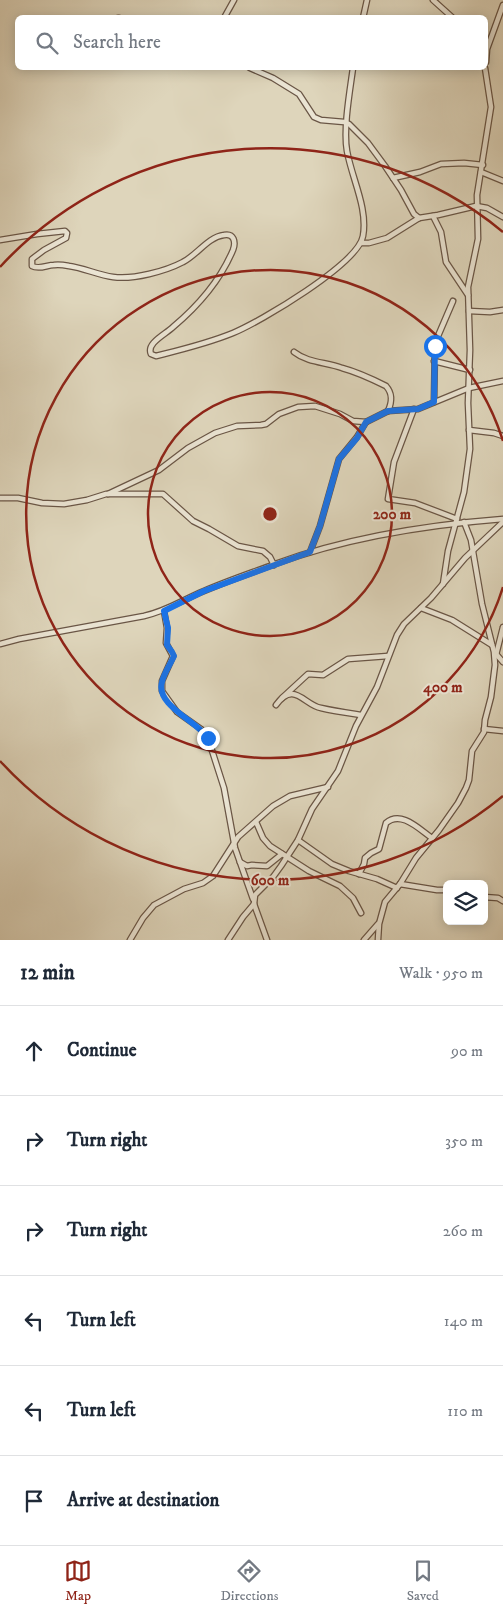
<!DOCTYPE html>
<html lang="en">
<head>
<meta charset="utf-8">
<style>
  body { margin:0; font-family:"IM FELL DW Pica",serif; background:#f2f2f3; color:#1f2937 }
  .controls { position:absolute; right:15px; bottom:15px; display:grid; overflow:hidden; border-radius:8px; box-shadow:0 2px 12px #0003 }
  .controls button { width:45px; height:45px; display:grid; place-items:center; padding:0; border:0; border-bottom:1px solid #e0e1e3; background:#fff; color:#1f2937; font:25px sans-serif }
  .stop { position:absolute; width:15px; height:15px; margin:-11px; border:4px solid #1a73e8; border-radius:50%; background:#fff }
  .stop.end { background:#1a73e8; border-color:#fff; box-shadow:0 1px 5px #0008 }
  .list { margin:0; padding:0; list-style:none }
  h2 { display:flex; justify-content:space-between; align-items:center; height:65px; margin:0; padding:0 20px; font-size:21px }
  h2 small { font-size:16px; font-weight:400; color:#747a83 }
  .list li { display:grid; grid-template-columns:32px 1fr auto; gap:15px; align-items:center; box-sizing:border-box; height:90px; padding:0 20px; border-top:1px solid #e0e1e3 }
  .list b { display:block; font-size:19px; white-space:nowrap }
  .list em { font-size:16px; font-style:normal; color:#747a83 }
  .icon { flex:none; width:28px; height:28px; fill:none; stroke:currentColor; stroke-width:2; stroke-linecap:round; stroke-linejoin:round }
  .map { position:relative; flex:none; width:503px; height:940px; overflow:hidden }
  .search { position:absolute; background:#fff; box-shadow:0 2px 12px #0003; left:15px; right:15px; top:15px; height:55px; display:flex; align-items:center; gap:12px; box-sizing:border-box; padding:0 18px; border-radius:8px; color:#747a83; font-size:19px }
  .sheet { height:605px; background:#fff }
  nav { display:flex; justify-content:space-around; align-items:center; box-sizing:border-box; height:70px; border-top:1px solid #e0e1e3; background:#fff; font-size:14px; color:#747a83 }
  nav a { display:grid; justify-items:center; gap:2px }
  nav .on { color:#8f2418 }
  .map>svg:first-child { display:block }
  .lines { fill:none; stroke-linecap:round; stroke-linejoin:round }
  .street-casing { stroke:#6a5646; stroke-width:7 }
  .street { stroke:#eae4d3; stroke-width:4.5 }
  .route { stroke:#1a73e8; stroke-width:6 }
  .ring { fill:none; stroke:#8f2418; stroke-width:2.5 }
  .centre { fill:#8f2418; stroke:#eae4d3; stroke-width:2.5 }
  .ring-label { font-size:15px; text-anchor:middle; font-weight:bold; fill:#8f2418; stroke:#eae4d3; stroke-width:4; stroke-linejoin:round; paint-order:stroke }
</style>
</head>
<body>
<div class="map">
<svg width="503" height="940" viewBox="0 0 503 940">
  <rect width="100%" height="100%" fill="#ded5bb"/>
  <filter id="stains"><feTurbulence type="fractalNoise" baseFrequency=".004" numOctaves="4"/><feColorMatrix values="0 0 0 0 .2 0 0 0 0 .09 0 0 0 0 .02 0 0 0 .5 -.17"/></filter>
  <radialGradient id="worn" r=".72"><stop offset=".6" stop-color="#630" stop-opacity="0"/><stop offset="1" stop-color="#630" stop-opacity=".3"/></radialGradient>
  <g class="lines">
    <g class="street-casing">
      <g id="street">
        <path d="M433 0 453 18"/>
        <path d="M118 18H119"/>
        <path d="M224 18 234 0"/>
        <path d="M363 18 367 0"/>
        <path d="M486 62 487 49 503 5"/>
        <path d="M250 68 273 78 299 94 314 117 321 120 344 122 349 124 368 143 385 166 401 190 414 214 419 218"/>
        <path d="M481 172 503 181"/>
        <path d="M393 178 420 172 441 164 464 163 483 165"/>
        <path d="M433 216 441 232 446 262 468 295"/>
        <path d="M0 240 37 234 65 231 67 233 66 238 44 250 32 259V266C39 270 47 265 54 265 59 264 64 265 69 266 84 268 98 275 113 277 133 280 166 271 183 262 197 255 208 237 224 235 234 233 236 242 233 250 220 281 198 306 173 327 166 334 146 343 151 354L156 356 164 354C188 348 211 342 233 333 260 322 358 264 363 236 368 208 352 179 347 151 343 129 350 90 353 68"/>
        <path d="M361 243H369L387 238 419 218 438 215 476 206 487 208 503 217"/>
        <path d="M469 311 490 312 503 310"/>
        <path d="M294 352C308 363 326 362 342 368 357 372 372 379 386 386 393 394 392 402 388 411"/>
        <path d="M434 361 470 370"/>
        <path d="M434 402 435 343 453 301"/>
        <path d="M414 409 394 462 388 499 415 503 457 519"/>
        <path d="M469 430 494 433 503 436"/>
        <path d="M108 494 159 470 188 448 215 433 237 426 261 425 266 424 279 414 298 407 315 406 340 414 353 421 366 422"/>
        <path d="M0 498H18L42 503 64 504 87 500 106 494H163L193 521 209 529 238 546 263 551 270 557 274 565"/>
        <path d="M310 552 320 526 339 459 357 437 366 422 388 411 418 409 469 388 503 381"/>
        <path d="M443 584 448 551 464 492 470 449 468 403 470 350 468 287 478 239 477 195 491 107 485 68"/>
        <path d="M421 608 452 620 492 645"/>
        <path d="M164 611 167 628 166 643 173 656 162 681V691L177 712 201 729 208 738 224 788 235 848 253 899"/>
        <path d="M0 644 19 639 144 616C167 611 182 600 204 591 227 581 251 573 275 564 348 537 426 525 503 519"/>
        <path d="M496 654 503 662"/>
        <path d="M496 655 503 627"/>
        <path d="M282 698 308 674 323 675 348 659 388 656"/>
        <path d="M276 705C294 680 304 705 321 708 334 711 348 713 361 715"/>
        <path d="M484 729 503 731"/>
        <path d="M256 822 263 838 270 846 309 871 340 886 353 898 361 913"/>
        <path d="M298 840 332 864 349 871 377 879 397 888"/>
        <path d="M240 862 247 866 252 865 267 866 282 854"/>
        <path d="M359 874 364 864 365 858 371 853 379 849 386 823C401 810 419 829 432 838"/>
        <path d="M400 884 437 890H447"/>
        <path d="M484 897 498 898 503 901"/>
        <path d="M130 940 143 918 154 905 184 889 203 883 213 876 238 837 273 806 290 796 328 787"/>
        <path d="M228 940 243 917 254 904"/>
        <path d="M267 940 254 904 255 895 273 877 281 866 298 840 312 809 338 771 356 726 377 687 397 635 404 624 431 598 465 558 503 522"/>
        <path d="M364 940 378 924"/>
        <path d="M378 940 379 924 385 902 400 884 416 858 439 830 458 803 466 788 469 780 472 751 484 732 485 720 491 697 495 665 494 652 482 604 471 540 464 522"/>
      </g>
    </g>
    <use href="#street" class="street"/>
  </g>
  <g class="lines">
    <path class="route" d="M208 738C198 722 155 705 162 682 164 673 170 665 174 656L172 652 167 645 168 628 164 611 204 591 310 552 320 526 339 459 357 438 366 422 388 411 418 409 434 402 435 346"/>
  </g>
  <g class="ring">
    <circle cx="270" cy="514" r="122"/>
    <path d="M503 587A244 244 0 1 1 503 441"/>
    <path d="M503 796A366 366 0 0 1 0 761M0 267A366 366 0 0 1 503 232"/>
  </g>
  <circle cx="270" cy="514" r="8" class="centre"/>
  <g class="ring-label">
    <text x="392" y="519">200 m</text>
    <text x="443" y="692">400 m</text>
    <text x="270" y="885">600 m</text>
  </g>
  <rect width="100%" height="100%" filter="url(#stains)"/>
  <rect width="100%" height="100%" fill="url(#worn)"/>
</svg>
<div class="controls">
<button><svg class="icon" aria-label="layers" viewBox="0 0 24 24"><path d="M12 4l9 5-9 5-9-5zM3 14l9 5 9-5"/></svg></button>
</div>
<div class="stop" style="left:435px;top:346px"></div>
<div class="stop end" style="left:208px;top:738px"></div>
<div class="search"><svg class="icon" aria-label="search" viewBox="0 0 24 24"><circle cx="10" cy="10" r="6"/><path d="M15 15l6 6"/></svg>Search here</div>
</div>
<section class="sheet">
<h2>12 min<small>Walk · 950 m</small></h2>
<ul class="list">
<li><svg class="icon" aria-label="ahead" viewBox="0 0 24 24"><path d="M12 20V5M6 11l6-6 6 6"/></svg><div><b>Continue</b></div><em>90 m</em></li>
<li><svg class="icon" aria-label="right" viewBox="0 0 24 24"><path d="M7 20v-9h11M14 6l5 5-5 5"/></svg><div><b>Turn right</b></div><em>350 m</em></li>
<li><svg class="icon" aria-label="right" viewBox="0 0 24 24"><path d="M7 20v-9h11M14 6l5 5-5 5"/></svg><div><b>Turn right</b></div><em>260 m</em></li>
<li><svg class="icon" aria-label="left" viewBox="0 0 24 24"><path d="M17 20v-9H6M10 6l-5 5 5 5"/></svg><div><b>Turn left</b></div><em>140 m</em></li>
<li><svg class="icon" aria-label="left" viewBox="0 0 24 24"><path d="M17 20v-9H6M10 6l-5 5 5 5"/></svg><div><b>Turn left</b></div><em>110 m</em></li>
<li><svg class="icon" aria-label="arrive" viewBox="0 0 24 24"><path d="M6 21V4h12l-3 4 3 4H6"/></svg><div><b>Arrive at destination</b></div></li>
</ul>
</section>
<nav>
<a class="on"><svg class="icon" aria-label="map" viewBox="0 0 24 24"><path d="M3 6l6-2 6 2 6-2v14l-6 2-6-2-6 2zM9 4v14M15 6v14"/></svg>Map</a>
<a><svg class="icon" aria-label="directions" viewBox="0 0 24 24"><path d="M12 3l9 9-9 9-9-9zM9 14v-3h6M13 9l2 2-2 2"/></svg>Directions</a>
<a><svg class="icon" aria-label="saved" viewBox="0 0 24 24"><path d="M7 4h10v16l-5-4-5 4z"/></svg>Saved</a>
</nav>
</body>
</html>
